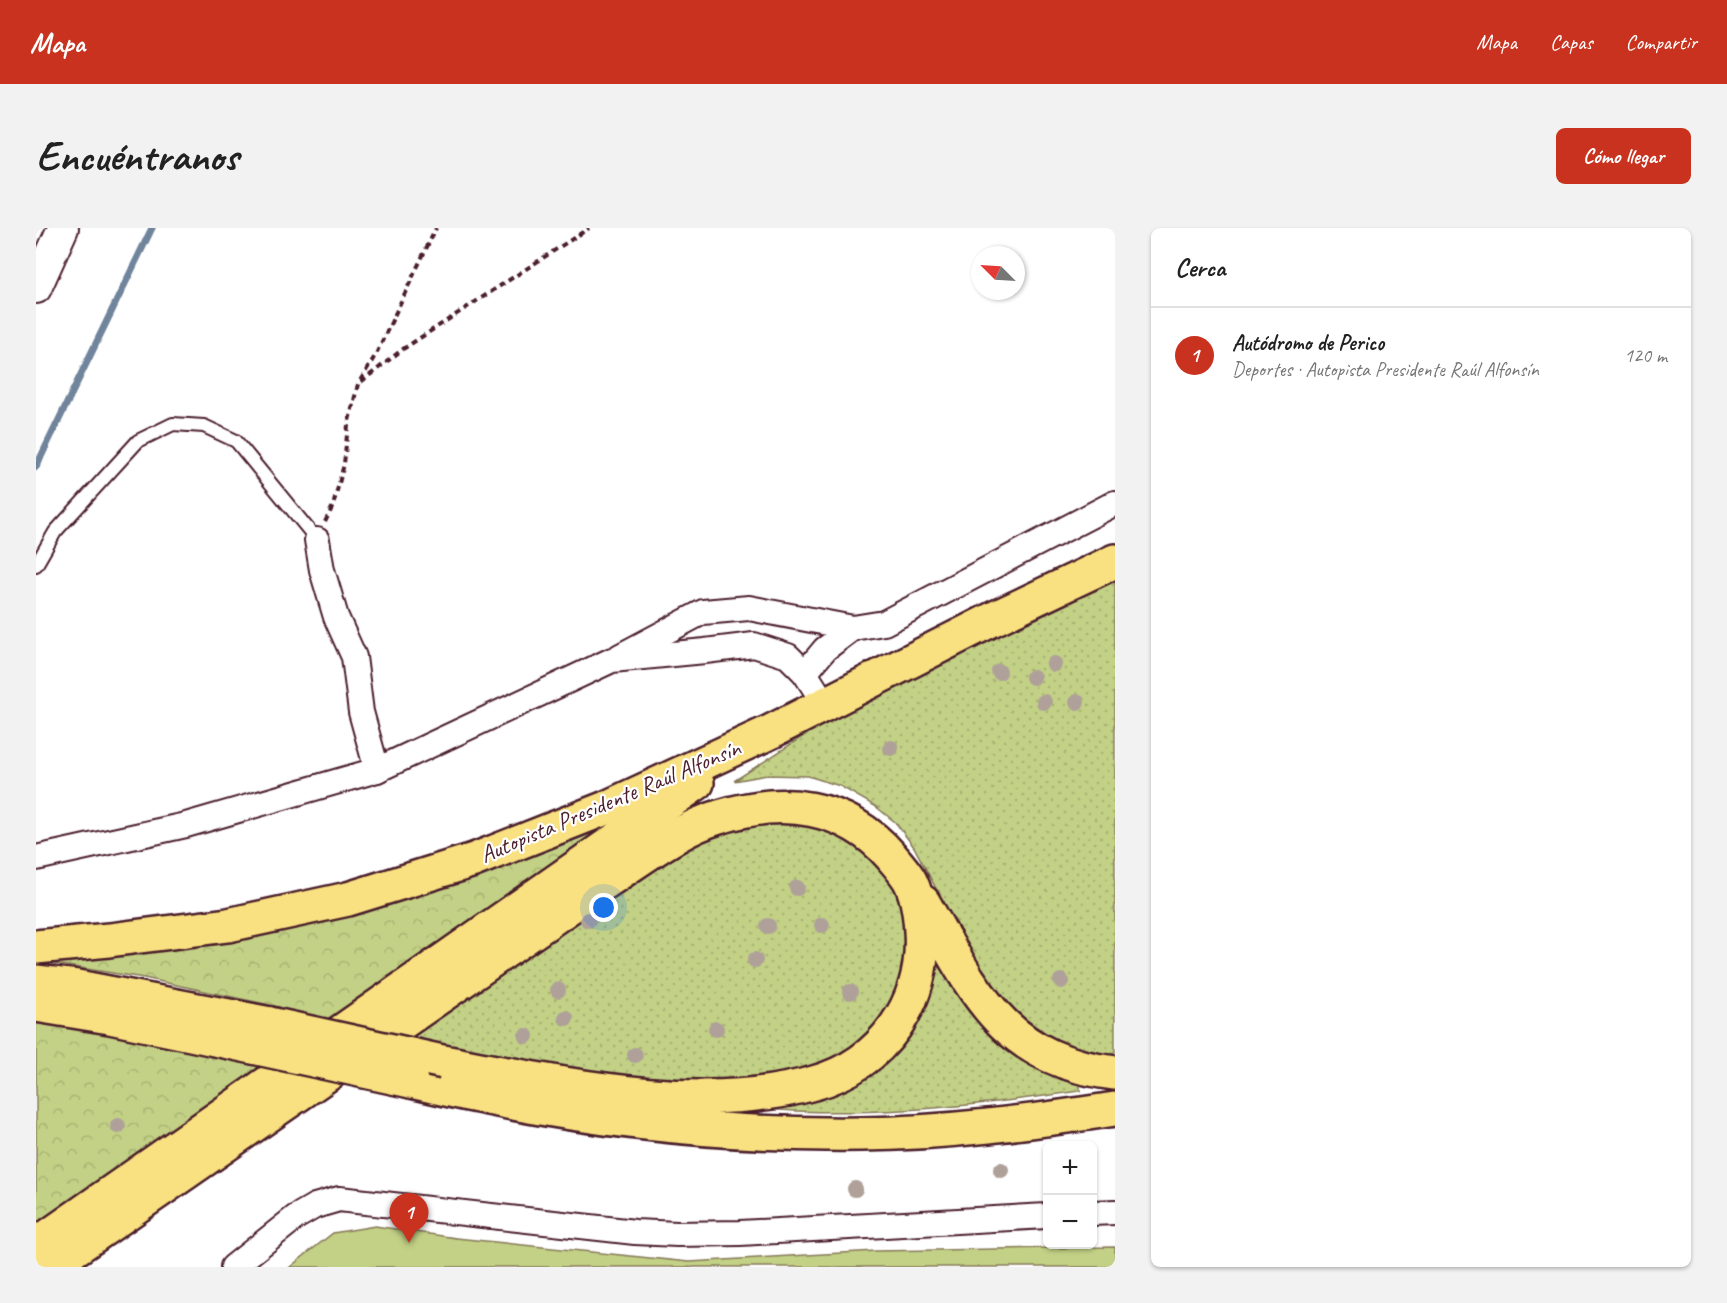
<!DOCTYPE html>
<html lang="es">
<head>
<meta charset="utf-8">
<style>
  body { margin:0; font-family:Caveat,sans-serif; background:#f2f2f2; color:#222 }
  .controls { position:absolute; right:18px; bottom:18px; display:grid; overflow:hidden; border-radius:9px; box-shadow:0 2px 4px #0004 }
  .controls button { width:54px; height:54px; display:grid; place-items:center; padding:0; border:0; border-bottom:2px solid #e0e0e0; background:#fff; color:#222; font:30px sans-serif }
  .compass { position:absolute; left:935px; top:18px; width:54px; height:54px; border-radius:50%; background:#fff; box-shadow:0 2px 4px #0004; rotate:294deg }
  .you { position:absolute; left:568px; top:680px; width:21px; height:21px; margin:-15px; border:4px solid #fff; border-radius:50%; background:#1a73e8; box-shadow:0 0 0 9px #1a73e833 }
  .badge { display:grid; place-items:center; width:39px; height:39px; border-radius:50%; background:#c8321e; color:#fff; font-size:20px; font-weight:700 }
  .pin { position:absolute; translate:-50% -50px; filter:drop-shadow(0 2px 3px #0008) }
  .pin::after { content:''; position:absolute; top:32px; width:21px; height:18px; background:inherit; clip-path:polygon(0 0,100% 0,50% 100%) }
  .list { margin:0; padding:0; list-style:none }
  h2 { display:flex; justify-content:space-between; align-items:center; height:78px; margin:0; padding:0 24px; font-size:26px }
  h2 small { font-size:20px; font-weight:400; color:#767676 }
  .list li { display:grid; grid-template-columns:39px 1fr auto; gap:18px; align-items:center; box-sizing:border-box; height:96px; padding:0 24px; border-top:2px solid #e0e0e0 }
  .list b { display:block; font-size:22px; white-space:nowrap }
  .list p { margin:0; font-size:20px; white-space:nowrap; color:#767676 }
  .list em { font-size:20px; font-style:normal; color:#767676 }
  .map { position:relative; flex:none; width:1079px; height:1039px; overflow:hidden; border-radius:9px }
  header { display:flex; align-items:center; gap:36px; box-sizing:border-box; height:84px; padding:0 30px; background:#c8321e; color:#fff }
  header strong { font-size:28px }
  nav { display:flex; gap:33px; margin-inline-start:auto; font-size:21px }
  .intro { display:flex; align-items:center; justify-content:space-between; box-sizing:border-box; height:144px; padding:0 36px }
  h1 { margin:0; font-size:42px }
  .button { padding:15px 27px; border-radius:9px; background:#c8321e; color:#fff; font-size:21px; font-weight:700 }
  main { display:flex; gap:36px; padding:0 36px }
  aside { flex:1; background:#fff; border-radius:9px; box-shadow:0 2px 4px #0004 }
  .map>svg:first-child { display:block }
  .grass { fill:url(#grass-dots); stroke:#867858; stroke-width:1.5 }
  .park { fill:url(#park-crowns); stroke:#867858; stroke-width:1.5 }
  .pitch { fill:#c2d185; stroke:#867858; stroke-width:1.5 }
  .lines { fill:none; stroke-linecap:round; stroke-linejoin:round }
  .stream { stroke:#6f849c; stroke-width:7 }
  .service-casing { stroke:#4a1f2b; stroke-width:16 }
  .minor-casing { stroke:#4a1f2b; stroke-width:28 }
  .tertiary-casing { stroke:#4a1f2b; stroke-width:34 }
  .motorway-casing { stroke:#4a1f2b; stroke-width:38 }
  .path { stroke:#4a1f2b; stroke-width:4; stroke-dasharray:6 4.5; stroke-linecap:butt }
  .service { stroke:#fff; stroke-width:12 }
  .minor { stroke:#fff; stroke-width:24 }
  .tertiary { stroke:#fff; stroke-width:30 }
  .motorway { stroke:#f9e181; stroke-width:33 }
  .motorway-bridge-casing { stroke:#4a1f2b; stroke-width:38; stroke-linecap:butt }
  .motorway-bridge { stroke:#f9e181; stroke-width:33 }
  .tree { fill:#afa199 }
  .labels { text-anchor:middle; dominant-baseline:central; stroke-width:4.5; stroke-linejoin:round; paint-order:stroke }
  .street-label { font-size:24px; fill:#4a1f2b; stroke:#fff }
</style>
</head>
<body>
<header>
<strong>Mapa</strong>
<nav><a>Mapa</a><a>Capas</a><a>Compartir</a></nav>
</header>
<div class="intro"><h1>Encuéntranos</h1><a class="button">Cómo llegar</a></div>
<main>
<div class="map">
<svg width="1079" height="1039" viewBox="0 0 1079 1039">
  <defs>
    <pattern id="grass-dots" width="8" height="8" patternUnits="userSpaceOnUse" patternTransform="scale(1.5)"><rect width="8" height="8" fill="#c2d185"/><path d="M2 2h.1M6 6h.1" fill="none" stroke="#a8b373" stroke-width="1.8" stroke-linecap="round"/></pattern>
    <pattern id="park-crowns" width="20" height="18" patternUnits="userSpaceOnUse" patternTransform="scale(1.5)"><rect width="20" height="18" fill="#c2d185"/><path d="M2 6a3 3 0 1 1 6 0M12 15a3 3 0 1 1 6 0" fill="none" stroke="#a8b373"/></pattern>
  </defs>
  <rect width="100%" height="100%" fill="#fff"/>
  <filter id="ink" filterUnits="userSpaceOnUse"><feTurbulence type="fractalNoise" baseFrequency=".0167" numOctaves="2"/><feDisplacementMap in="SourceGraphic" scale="12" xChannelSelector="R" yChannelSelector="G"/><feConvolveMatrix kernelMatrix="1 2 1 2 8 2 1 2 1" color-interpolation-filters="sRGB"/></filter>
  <g filter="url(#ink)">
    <g class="grass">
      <path d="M1079 346V836L1003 806 961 766 945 745 878 619 859 594 839 578 804 558 772 548 731 547 698 553 820 474Z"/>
      <path d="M722 590 795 595 858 645 874 697 866 757 840 799 819 818 801 830 758 845 692 852 593 849 461 830 351 804 643 616Z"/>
      <path d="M893 724 1044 849V863C933 879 819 891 707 879L809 855Z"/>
    </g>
    <path class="park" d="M622 573 0 1003V793L186 823 243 779 108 750 0 733 125 723 201 711Z"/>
    <path class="pitch" d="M339 998 420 1010 653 1034 840 1023 1079 1019V1039H254L297 1005Z"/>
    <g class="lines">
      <path class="stream" d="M0 239 116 0"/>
      <g class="service-casing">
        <path id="service" d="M0 337 19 304 102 213 137 196 168 198 200 213 281 312"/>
      </g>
      <g class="minor-casing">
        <g id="minor">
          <path d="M281 312 286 342 300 389 318 429 325 484 341 542"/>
          <path d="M584 428 667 384 713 380 817 400 848 395 1079 275"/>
          <path d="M769 445 789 421 817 400"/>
          <path d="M0 630 150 597 341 542 576 432 669 423 718 417 752 428 769 445 788 475"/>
          <path d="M1056 985 1079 984"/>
          <path d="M197 1039 260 989 279 978 303 971 599 1004 641 1006 704 1005 1011 988"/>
        </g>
      </g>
      <g class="tertiary-casing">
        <path id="tertiary" d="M0 60 27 0"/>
      </g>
      <g class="motorway-casing">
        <g id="motorway">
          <path d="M887 674C938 762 966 832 1079 845"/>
          <path d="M0 719 73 712 192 697 312 671 438 632 570 580 734 504 959 390 1079 333"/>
          <path d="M0 754 41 759 234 796"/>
          <path d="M0 777 74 789 217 819"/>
          <path d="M375 853C522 889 674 908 826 906 910 905 995 894 1079 881"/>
          <path d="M0 1017 661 555"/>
          <path d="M13 1039 568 655C604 632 642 601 683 589 746 569 810 576 855 628 861 635 868 643 873 651 881 665 884 687 885 703 890 774 847 836 778 855 663 888 522 855 407 834"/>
        </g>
      </g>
      <g class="path">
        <path d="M325 154 367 121 553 0"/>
        <path d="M289 294 297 278 308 236 312 197 322 156 339 128 400 0"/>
      </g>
      <use href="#service" class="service"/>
      <use href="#minor" class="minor"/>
      <use href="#tertiary" class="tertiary"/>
      <use href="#motorway" class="motorway"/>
      <g class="motorway-bridge-casing">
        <g id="motorway-bridge">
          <path d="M234 796 407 834"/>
          <path d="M217 819 375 853"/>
        </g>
      </g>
      <use href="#motorway-bridge" class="motorway-bridge"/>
    </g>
    <g class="tree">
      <circle cx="1018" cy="436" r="8"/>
      <circle cx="963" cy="444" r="8"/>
      <circle cx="997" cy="449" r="8"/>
      <circle cx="1008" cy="474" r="8"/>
      <circle cx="1041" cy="474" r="8"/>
      <circle cx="855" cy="520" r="8"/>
      <circle cx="761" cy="660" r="8"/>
      <circle cx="552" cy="692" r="8"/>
      <circle cx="786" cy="697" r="8"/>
      <circle cx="732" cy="698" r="8"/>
      <circle cx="719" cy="732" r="8"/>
      <circle cx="1025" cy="753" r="8"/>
      <circle cx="522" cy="762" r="8"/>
      <circle cx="814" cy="764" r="8"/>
      <circle cx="530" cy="790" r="8"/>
      <circle cx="680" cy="801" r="8"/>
      <circle cx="490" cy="808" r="8"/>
      <circle cx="599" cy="827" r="8"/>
      <circle cx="82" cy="898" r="8"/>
      <circle cx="965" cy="942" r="8"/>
      <circle cx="819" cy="961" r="8"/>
    </g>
  </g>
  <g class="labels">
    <g class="street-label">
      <text transform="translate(574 573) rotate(-23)">Autopista Presidente Raúl Alfonsín</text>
    </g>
  </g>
</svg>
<div class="controls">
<button>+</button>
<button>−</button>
</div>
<svg class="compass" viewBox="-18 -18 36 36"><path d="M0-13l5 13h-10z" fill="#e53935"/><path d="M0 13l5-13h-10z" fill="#767676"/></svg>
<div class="you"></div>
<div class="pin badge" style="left:373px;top:1015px">1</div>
</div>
<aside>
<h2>Cerca<small></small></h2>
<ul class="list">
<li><span class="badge">1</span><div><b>Autódromo de Perico</b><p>Deportes · Autopista Presidente Raúl Alfonsín</p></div><em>120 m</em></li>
</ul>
</aside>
</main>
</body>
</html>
